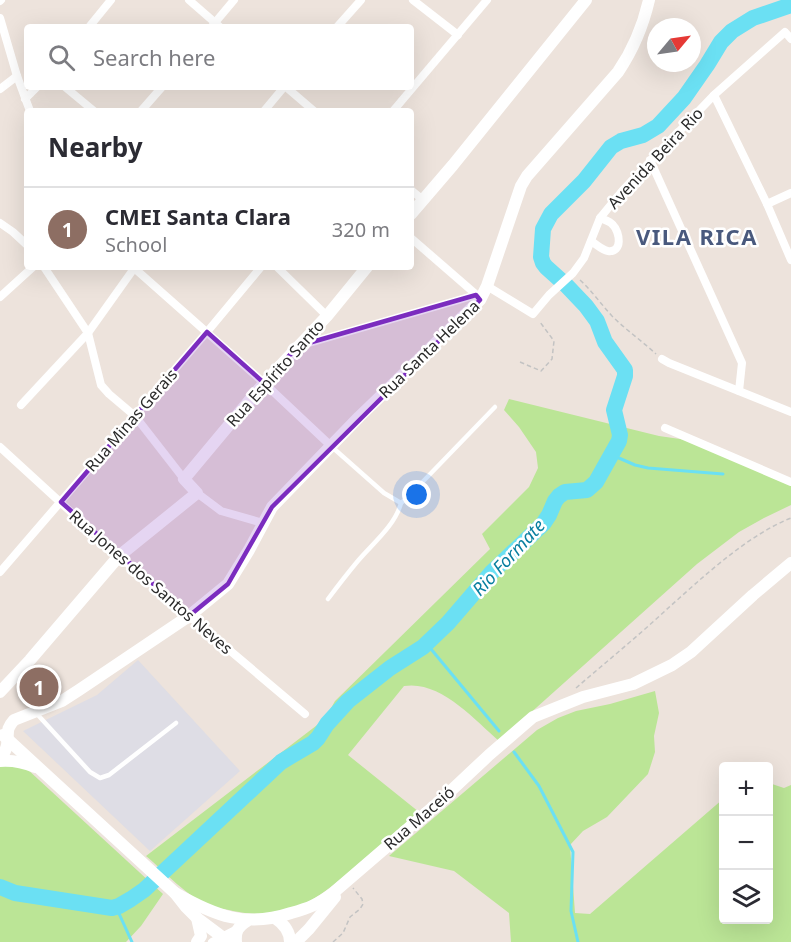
<!DOCTYPE html>
<html lang="en">
<head>
<meta charset="utf-8">
<style>
  body { margin:0; font-family:"Noto Sans",sans-serif; background:#f7f7f7; color:#2b2b33 }
  .controls { position:absolute; right:18px; bottom:18px; display:grid; overflow:hidden; border-radius:6px; box-shadow:0 6px 24px #0002 }
  .controls button { width:54px; height:54px; display:grid; place-items:center; padding:0; border:0; border-bottom:2px solid #e1e1e2; background:#fff; color:#2b2b33; font:30px sans-serif }
  .compass { position:absolute; left:647px; top:18px; width:54px; height:54px; border-radius:50%; background:#fff; box-shadow:0 6px 24px #0002; rotate:61deg }
  .you { position:absolute; left:417px; top:495px; width:21px; height:21px; margin:-15px; border:4px solid #fff; border-radius:50%; background:#1a73e8; box-shadow:0 0 0 9px #1a73e833 }
  .badge { display:grid; place-items:center; width:39px; height:39px; border-radius:50%; background:#111827; color:#fff; font-size:20px; font-weight:700 }
  .pin { position:absolute; translate:-50% -50%; border:3px solid #fff; box-shadow:0 2px 6px #0006 }
  .list { margin:0; padding:0; list-style:none }
  h2 { display:flex; justify-content:space-between; align-items:center; height:78px; margin:0; padding:0 24px; font-size:26px }
  h2 small { font-size:20px; font-weight:400; color:#7c7c81 }
  .list li { display:grid; grid-template-columns:39px 1fr auto; gap:18px; align-items:center; box-sizing:border-box; height:84px; padding:0 24px; border-top:2px solid #e1e1e2 }
  .list b { display:block; font-size:22px; white-space:nowrap }
  .list p { margin:0; font-size:20px; white-space:nowrap; color:#7c7c81 }
  .list em { font-size:20px; font-style:normal; color:#7c7c81 }
  .icon { flex:none; width:33px; height:33px; fill:none; stroke:currentColor; stroke-width:2; stroke-linecap:round; stroke-linejoin:round }
  .map { position:relative; flex:none; width:791px; height:942px; overflow:hidden }
  .search { position:absolute; background:#fff; box-shadow:0 6px 24px #0002; left:24px; top:24px; width:390px; height:66px; display:flex; align-items:center; gap:15px; box-sizing:border-box; padding:0 21px; border-radius:6px; color:#7c7c81; font-size:22px }
  .panel { position:absolute; background:#fff; box-shadow:0 6px 24px #0002; left:24px; top:108px; width:390px; height:162px; border-radius:6px }
  .map>svg:first-child { display:block }
  .industrial { fill:#dedde5 }
  .green { fill:#bbe596 }
  .lines { fill:none; stroke-linecap:round; stroke-linejoin:round }
  .stream { stroke:#6be0f3; stroke-width:3 }
  .river { stroke:#6be0f3; stroke-width:16 }
  .path { stroke:#c3c3c3; stroke-width:1.5; stroke-dasharray:4.5 3; stroke-linecap:butt }
  .lane { stroke:#fff; stroke-width:4.5 }
  .street { stroke:#fff; stroke-width:8 }
  .secondary { stroke:#fff; stroke-width:12 }
  .marked { fill:#7b2cbf; fill-opacity:0.2; stroke:#7b2cbf; stroke-width:4.5; stroke-linejoin:round }
  .labels { text-anchor:middle; dominant-baseline:central; stroke-width:5; stroke-linejoin:round; paint-order:stroke }
  .street-label { font-size:16px; fill:#2a2a2a; stroke:#fff }
  .water-label { font-size:18px; font-style:italic; fill:#097fa0; stroke:#fff }
  .district-label { font-size:22px; font-weight:bold; letter-spacing:1.5px; fill:#49597d; stroke:#fff }
</style>
</head>
<body>
<div class="map">
<svg width="791" height="942" viewBox="0 0 791 942">
  <rect width="100%" height="100%" fill="#ede3dc"/>
  <path class="industrial" d="M138 660 240 771 150 851 23 731 97 695Z"/>
  <g class="green">
    <path d="M509 399 659 436 701 442 791 483V505L764 518 739 532 697 564 499 741C474 719 440 680 404 686L348 755 419 812C400 828 382 844 363 860 322 896 292 923 233 911 226 909 218 909 211 906 187 897 165 872 146 856L325 719 335 701 490 549 482 534 529 487 538 468 536 452 519 427 504 410Z"/>
    <path d="M655 691 659 713 654 736 655 752 648 774 607 817 583 831 570 845 575 913 590 914 723 799 724 920H768L769 783 784 788 791 785V942H511L509 913 454 871 389 856 537 730 558 718 576 711 610 704Z"/>
    <path d="M0 763 26 768 163 894 141 926 126 942H0Z"/>
  </g>
  <g class="lines">
    <g class="stream">
      <path d="M612 455 635 465 648 468 723 474"/>
      <path d="M426 643 499 731"/>
      <path d="M514 752 539 786 573 852 571 911 578 942"/>
      <path d="M116 907 132 942"/>
    </g>
    <path class="river" d="M0 887 15 893 112 908 119 906 131 899 144 890 281 762 313 743 318 738 327 724 348 701 390 668 423 647 448 623 492 572 543 524 549 515 555 501 559 496 565 492 587 490 596 482 619 441 620 435 614 410 625 376V370L605 342 597 321 586 306 566 285 546 267 543 263 541 257 543 229 551 214 584 181 611 147 621 141 643 135 658 126 684 98 707 65 721 42 732 31 753 18 791 5"/>
    <g class="path">
      <path d="M580 280C592 291 601 304 612 316 626 330 642 341 656 354"/>
      <path d="M520 362 541 371 552 359 554 341 540 322"/>
      <path d="M576 688C606 662 637 637 666 610 702 578 746 536 791 518"/>
      <path d="M333 942 343 933 350 917 360 909 363 904 362 899 353 888"/>
    </g>
    <g class="lane">
      <path d="M332 447 384 493 401 503 407 498 495 407"/>
      <path d="M328 599C337 587 347 574 357 562 372 544 395 526 401 503"/>
      <path d="M37 714 90 772 100 778 109 775 176 723"/>
    </g>
    <g class="street">
      <path d="M189 0 220 27"/>
      <path d="M413 0 458 35"/>
      <path d="M0 1 1 0"/>
      <path d="M0 18 17 76 30 111"/>
      <path d="M213 25 234 0"/>
      <path d="M89 27 111 0"/>
      <path d="M337 27 361 0"/>
      <path d="M65 87 94 111"/>
      <path d="M286 87 314 111"/>
      <path d="M0 89 17 76"/>
      <path d="M714 95 767 204 791 260"/>
      <path d="M25 99 37 87"/>
      <path d="M141 111 162 87"/>
      <path d="M264 111 284 87"/>
      <path d="M393 111 487 0"/>
      <path d="M650 160 742 363 739 391"/>
      <path d="M411 190 423 200"/>
      <path d="M767 204 791 193"/>
      <path d="M0 223 13 232 27 245"/>
      <path d="M411 238 479 297"/>
      <path d="M591 241C596 244 602 250 608 251 623 253 620 232 613 225 610 221 605 220 600 218"/>
      <path d="M44 267 88 333 101 385 109 394 135 416 184 479"/>
      <path d="M133 267 264 383 331 446"/>
      <path d="M277 267 327 316"/>
      <path d="M487 286 533 314 549 295 573 273 584 258 600 218 623 190 714 95 785 32 791 39"/>
      <path d="M0 297 33 267"/>
      <path d="M302 345 476 295"/>
      <path d="M662 359 669 363 791 412"/>
      <path d="M21 405 88 333 135 267"/>
      <path d="M665 428 791 482"/>
      <path d="M0 447 119 556 189 616 305 714"/>
      <path d="M197 493 221 511 263 523"/>
      <path d="M0 572 207 332 261 267"/>
      <path d="M212 942 237 929"/>
    </g>
    <g class="secondary">
      <path d="M411 214 453 165 586 0"/>
      <path d="M0 692 30 660 119 556 197 493 184 479 264 383 327 316 367 267"/>
      <path d="M3 735 175 893 186 907 197 918 229 942"/>
      <path d="M0 759C3 755 6 750 7 745 9 733 5 730 14 720L62 701 79 690 189 616 228 584 249 550 272 507 359 417 480 300 487 286 521 186 527 176 618 72C633 50 643 26 649 0"/>
      <path d="M0 761C13 760 23 762 35 767"/>
      <path d="M175 893C215 916 246 928 291 913 309 908 317 905 333 893L440 801 489 755 533 717 583 697 633 684 672 665 691 652 753 595 791 563"/>
      <path d="M197 918 201 936 197 942"/>
      <path d="M275 918C284 924 290 931 290 942"/>
      <path d="M236 942C235 931 238 927 247 921"/>
      <path d="M296 942 309 929 335 897"/>
    </g>
  </g>
  <path class="marked" d="M476 295 480 300 272 507 228 584 189 616 61 502 207 332 264 383 298 346Z"/>
  <g class="labels">
    <g class="street-label">
      <text transform="translate(655 158) rotate(-47)">Avenida Beira Rio</text>
      <text transform="translate(429 349) rotate(-44)">Rua Santa Helena</text>
      <text transform="translate(275 373) rotate(-48)">Rua Espírito Santo</text>
      <text transform="translate(131 420) rotate(-49)">Rua Minas Gerais</text>
      <text transform="translate(151 582) rotate(41)">Rua Jones dos Santos Neves</text>
      <text transform="translate(419 818) rotate(-41)">Rua Maceió</text>
    </g>
    <g class="water-label">
      <text transform="translate(508 557) rotate(-47)">Rio Formate</text>
    </g>
    <g class="district-label">
      <text x="697" y="236">VILA RICA</text>
    </g>
  </g>
</svg>
<div class="controls">
<button>+</button>
<button>−</button>
<button><svg class="icon" aria-label="layers" viewBox="0 0 24 24"><path d="M12 4l9 5-9 5-9-5zM3 14l9 5 9-5"/></svg></button>
</div>
<svg class="compass" viewBox="-18 -18 36 36"><path d="M0-13l5 13h-10z" fill="#e53935"/><path d="M0 13l5-13h-10z" fill="#7c7c81"/></svg>
<div class="you"></div>
<div class="pin badge" style="left:39px;top:687px;background:#8d6e63">1</div>
<div class="search"><svg class="icon" aria-label="search" viewBox="0 0 24 24"><circle cx="10" cy="10" r="6"/><path d="M15 15l6 6"/></svg>Search here</div>
<section class="panel">
<h2>Nearby<small></small></h2>
<ul class="list">
<li><span class="badge" style="background:#8d6e63">1</span><div><b>CMEI Santa Clara</b><p>School</p></div><em>320 m</em></li>
</ul>
</section>
</div>
</body>
</html>
